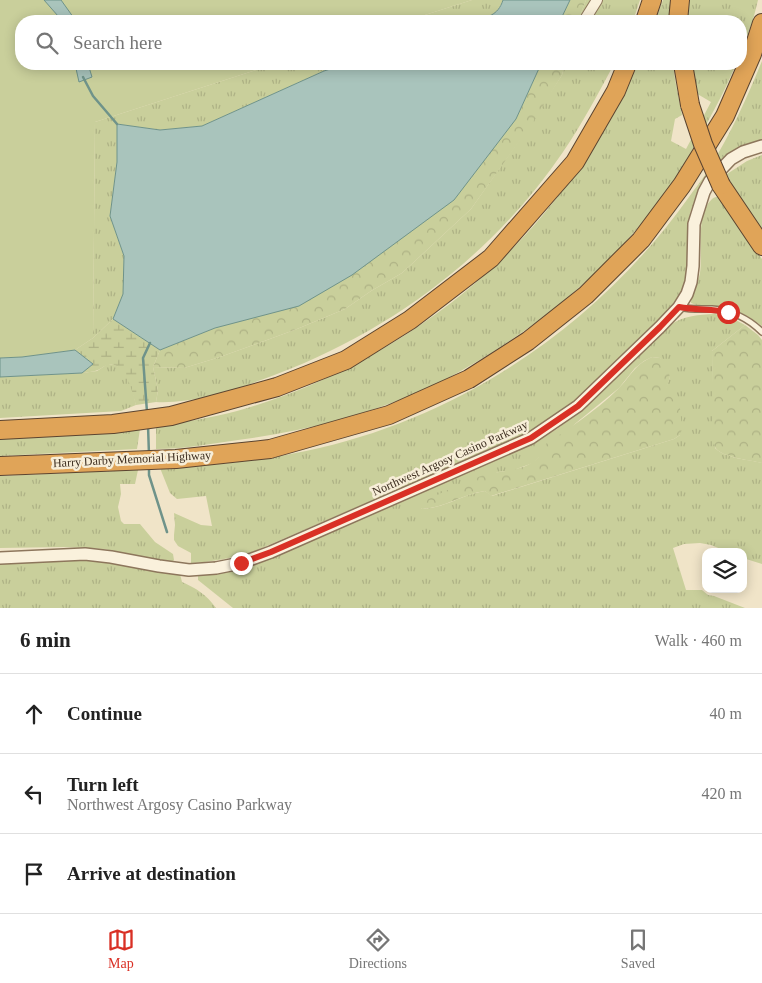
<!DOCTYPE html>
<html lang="en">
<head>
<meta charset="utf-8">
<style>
  body { margin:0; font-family:"Times New Roman",serif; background:#f2f2f2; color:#222 }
  .controls { position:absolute; right:15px; bottom:15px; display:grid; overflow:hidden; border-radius:10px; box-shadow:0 2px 12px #0003 }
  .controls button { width:45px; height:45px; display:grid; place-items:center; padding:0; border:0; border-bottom:1px solid #e0e0e0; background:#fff; color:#222; font:25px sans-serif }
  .stop { position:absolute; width:15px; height:15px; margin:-11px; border:4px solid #d93025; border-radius:50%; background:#fff }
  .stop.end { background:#d93025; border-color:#fff; box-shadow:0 1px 5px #0008 }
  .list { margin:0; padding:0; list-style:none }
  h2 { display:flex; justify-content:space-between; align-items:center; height:65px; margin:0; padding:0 20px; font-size:21px }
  h2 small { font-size:16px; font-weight:400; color:#767676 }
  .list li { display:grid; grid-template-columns:32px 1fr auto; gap:15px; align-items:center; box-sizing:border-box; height:80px; padding:0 20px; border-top:1px solid #e0e0e0 }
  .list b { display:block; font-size:19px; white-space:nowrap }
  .list p { margin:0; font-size:16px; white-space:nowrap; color:#767676 }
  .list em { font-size:16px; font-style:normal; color:#767676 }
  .icon { flex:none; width:28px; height:28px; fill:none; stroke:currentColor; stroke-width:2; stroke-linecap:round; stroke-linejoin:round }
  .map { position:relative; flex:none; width:762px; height:608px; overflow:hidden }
  .search { position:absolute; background:#fff; box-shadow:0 2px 12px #0003; left:15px; right:15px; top:15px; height:55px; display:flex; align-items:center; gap:12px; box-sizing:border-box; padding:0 18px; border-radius:20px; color:#767676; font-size:19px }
  .sheet { height:305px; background:#fff }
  nav { display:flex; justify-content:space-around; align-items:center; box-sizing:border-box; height:70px; border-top:1px solid #e0e0e0; background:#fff; font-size:14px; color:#767676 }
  nav a { display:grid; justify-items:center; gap:2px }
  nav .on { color:#d93025 }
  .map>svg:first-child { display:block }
  .grass { fill:url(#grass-tufts); fill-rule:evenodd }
  .forest { fill:url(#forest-crowns) }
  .wetland { fill:url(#wetland-marsh) }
  .green { fill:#c9cf9b }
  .water { fill:#a9c4bc; stroke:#6f938a }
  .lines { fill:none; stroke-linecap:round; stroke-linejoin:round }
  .stream { stroke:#6f938a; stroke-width:2.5 }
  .service-casing { stroke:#8d765c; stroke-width:8 }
  .minor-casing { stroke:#8d765c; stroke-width:12 }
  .tertiary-casing { stroke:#8d765c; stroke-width:14 }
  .motorway-casing { stroke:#5b4430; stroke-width:20 }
  .service { stroke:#faf1dc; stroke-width:5 }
  .minor { stroke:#faf1dc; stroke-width:10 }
  .tertiary { stroke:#faf1dc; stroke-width:11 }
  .motorway { stroke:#e0a458; stroke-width:18 }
  .motorway-bridge-casing { stroke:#5b4430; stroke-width:20; stroke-linecap:butt }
  .motorway-bridge { stroke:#e0a458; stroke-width:18 }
  .route { stroke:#d93025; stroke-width:6 }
  .labels { text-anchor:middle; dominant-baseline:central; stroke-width:5; stroke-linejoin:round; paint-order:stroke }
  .street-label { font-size:12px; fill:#3d2e20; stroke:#f7eed8 }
</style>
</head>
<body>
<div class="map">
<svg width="762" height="608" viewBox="0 0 762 608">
  <defs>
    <pattern id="grass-tufts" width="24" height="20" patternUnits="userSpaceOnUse" patternTransform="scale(1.25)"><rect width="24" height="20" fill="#c9cf9b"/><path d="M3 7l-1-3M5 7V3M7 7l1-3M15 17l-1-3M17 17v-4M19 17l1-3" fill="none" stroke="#aeb285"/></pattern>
    <pattern id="forest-crowns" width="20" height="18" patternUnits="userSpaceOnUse" patternTransform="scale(1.25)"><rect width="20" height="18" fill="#c9cf9b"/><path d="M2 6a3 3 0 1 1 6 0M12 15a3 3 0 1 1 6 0" fill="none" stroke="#aeb285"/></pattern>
    <pattern id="wetland-marsh" width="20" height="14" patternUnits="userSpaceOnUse" patternTransform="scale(1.25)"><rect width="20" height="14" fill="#c9cf9b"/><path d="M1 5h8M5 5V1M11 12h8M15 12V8" fill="none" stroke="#aeb285"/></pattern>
  </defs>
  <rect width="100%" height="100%" fill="#f0e4c8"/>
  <g class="grass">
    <path d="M472 0H503C501 5 497 13 492 15 471 25 430 21 406 21Z"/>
    <path d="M586 0H640L633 21H578Z"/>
    <path d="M663 0H671L670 21H655Z"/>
    <path d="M686 0H758L753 20 741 52V21H686Z"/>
    <path d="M762 61V140L756 141 740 148 702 185 697 194 690 213 689 224 688 280 679 298 662 319 566 408 536 429 522 436 255 551C233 558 213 562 191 563V553L178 546 174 540V535L175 525 174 513 201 525 212 526 206 496 177 499 170 493 160 468C209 466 258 461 306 451 460 419 598 325 689 197 695 188 703 179 709 169 730 135 747 98 762 61Z"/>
    <path d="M275 64H346L324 71 202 126 160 130 117 124V162L110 216 124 256 123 294 113 319 93 338 95 122Z"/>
    <path d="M565 64H614C598 94 582 124 563 152 494 254 391 331 277 374 241 388 195 404 156 402L158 390 153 367 184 368 220 357 297 329 345 309 371 291 402 273 471 209 518 142 562 75Z"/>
    <path d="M638 64H673L675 79 682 115 675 119 671 141 686 149 711 102 694 92 689 64H736C725 91 711 116 697 141 693 149 689 157 684 165 632 248 556 316 471 365 454 375 436 385 417 393 360 417 300 432 238 440 211 444 183 449 156 449V427C183 422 211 418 237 411 352 379 465 308 542 216 581 170 612 119 638 64Z"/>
    <path d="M762 155V233L738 197 727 174 747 161Z"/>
    <path d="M719 196 739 227 762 259V326C747 315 734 308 715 306 707 305 699 307 691 303 691 292 698 283 700 273 703 253 695 214 712 199 714 197 717 197 719 196Z"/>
    <path d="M715 314 728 316 745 325 712 351 715 448C727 459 747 459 762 463V564L743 558V552H728L711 545 700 543 684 544 673 548 686 590H702L708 595 714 596 745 608H233L198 580V574L211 573 539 439 557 429 571 418 670 325C685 315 698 315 715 314ZM652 357 660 358 670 377 664 393 680 435 674 439 492 496 485 491C463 494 443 509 421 509L498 472 511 471 533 463 576 423 619 388 635 368 644 361Z"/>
    <path d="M106 365C108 365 111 365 114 365 130 368 133 393 136 405L121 411 0 418V377L82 373 97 371Z"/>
    <path d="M140 429 137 449 0 456V438Z"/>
    <path d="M138 470 135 484H120L121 494 118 507 121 521 124 524H140L155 542 173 554 174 560 172 562 104 549 64 547 0 548V476Z"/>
    <path d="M91 560H104L180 574 182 582C197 589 206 594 216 608H0V564Z"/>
  </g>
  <g class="forest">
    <path d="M570 0H586L578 21H560Z"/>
    <path d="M541 64H565L562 75 533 122 471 209 402 273 371 291 345 309 297 329 220 357 184 368 153 367 160 350 215 328 516 119Z"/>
    <path d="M745 325 758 335 762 340V463C751 460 721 458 715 447 714 445 714 442 713 439L712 351Z"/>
    <path d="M652 357 660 358 666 363 670 377 665 393 679 398 682 429 680 435 674 439 491 496 485 491C463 494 444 508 422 509L420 503C440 494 461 483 481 476 501 469 523 473 539 457L540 448C566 430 595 412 618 389 631 376 634 365 652 357Z"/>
  </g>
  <path class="wetland" d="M113 319 160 350 153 367 158 390 156 402 136 405C132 392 126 358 105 366 102 367 101 369 98 370 93 372 87 372 82 373L93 364 75 350 93 338Z"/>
  <path class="green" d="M0 0H472L406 21H21V64H275L95 122 93 338 75 350 22 357 0 358Z"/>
  <g class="water">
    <path d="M44 0H61L76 21H61L58 16Z"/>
    <path d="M503 0H570L560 21H473C487 17 498 16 503 0Z"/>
    <path d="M75 64H88L92 77 79 82Z"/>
    <path d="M346 64H541L516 119 454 200 352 275 299 306 215 328 160 350 113 319 123 294 124 256 110 216 117 162V124L160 130 202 126 324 71Z"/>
    <path d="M75 350 93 364 82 373 0 377V358L22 357Z"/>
  </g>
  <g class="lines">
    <g class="stream">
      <path d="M83 77 93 96 117 124"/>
      <path d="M147 412 143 358 150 343"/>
      <path d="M148 425 149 455"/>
      <path d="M149 468V475L167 532"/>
    </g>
    <g class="service-casing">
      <path id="service" d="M680 307C692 310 700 309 712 309 731 310 749 319 762 332"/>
    </g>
    <g class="minor-casing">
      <path id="minor" d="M584 21 597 0"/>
    </g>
    <g class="tertiary-casing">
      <path id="tertiary" d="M0 558 85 554 111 557 159 566 189 570 216 568 241 563 271 552 531 438 578 406 660 327 679 307 687 294 691 282 693 266 694 224 704 192 710 181 731 159 743 152 762 146"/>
    </g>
    <g class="motorway-casing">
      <g id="motorway">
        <path d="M645 21 652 0"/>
        <path d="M678 21 680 0"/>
        <path d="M683 64 690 105"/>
        <path d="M721 185 762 246"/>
        <path d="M0 430 113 424 171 416 277 387 346 360 410 320 491 258 575 162 616 91 627 64"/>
        <path d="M0 466 176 459 270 449 389 415 469 379 528 341 586 295 641 240 682 185 725 116 752 54 762 23"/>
      </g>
    </g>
    <use href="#service" class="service"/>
    <use href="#minor" class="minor"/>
    <use href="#tertiary" class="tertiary"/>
    <use href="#motorway" class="motorway"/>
    <g class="motorway-bridge-casing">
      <path id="motorway-bridge" d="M690 105 703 144 721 185"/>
    </g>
    <use href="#motorway-bridge" class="motorway-bridge"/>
  </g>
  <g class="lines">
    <path class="route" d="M241 563 271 552 531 438 578 406 660 327 679 307C695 310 711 309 728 312"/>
  </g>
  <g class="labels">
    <g class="street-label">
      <text transform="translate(450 458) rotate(-24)">Northwest Argosy Casino Parkway</text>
      <text transform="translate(132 459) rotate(-3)">Harry Darby Memorial Highway</text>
    </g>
  </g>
</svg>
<div class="controls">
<button><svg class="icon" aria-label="layers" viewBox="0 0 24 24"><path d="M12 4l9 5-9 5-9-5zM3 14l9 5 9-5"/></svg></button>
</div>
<div class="stop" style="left:728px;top:312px"></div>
<div class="stop end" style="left:241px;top:563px"></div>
<div class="search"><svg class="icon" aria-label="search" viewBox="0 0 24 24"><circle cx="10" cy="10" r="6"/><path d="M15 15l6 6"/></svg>Search here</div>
</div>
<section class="sheet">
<h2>6 min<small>Walk · 460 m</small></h2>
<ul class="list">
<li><svg class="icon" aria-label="ahead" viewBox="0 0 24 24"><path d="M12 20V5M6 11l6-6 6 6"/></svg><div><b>Continue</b></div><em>40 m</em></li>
<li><svg class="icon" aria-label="left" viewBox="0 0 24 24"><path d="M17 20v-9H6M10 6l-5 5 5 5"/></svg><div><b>Turn left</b><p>Northwest Argosy Casino Parkway</p></div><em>420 m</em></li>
<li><svg class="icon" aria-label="arrive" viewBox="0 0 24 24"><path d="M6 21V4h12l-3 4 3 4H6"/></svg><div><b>Arrive at destination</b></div></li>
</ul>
</section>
<nav>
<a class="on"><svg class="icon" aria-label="map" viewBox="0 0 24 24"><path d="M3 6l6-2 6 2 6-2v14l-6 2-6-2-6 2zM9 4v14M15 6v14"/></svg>Map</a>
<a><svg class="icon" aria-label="directions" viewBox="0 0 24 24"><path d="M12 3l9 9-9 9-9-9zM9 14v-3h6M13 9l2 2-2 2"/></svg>Directions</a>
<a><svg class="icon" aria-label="saved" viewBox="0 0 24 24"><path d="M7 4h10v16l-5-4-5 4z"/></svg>Saved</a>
</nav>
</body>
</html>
